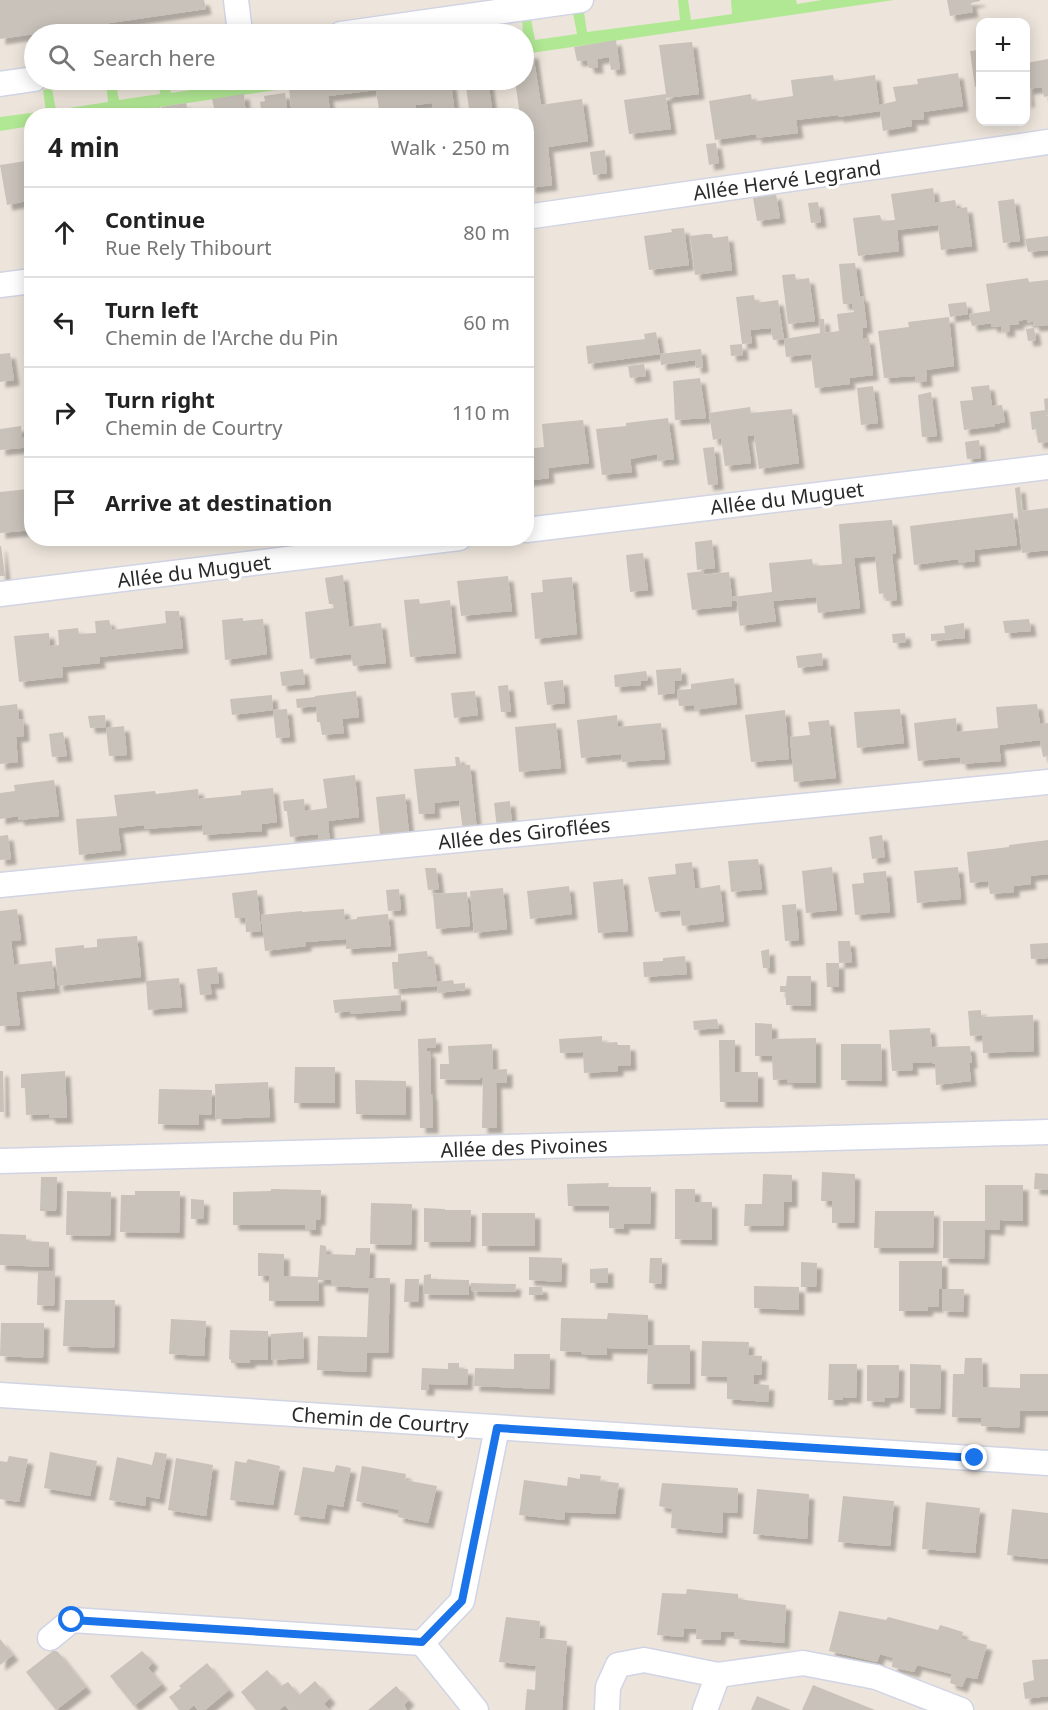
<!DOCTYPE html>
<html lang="en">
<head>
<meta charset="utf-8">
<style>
  body { margin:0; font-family:"Noto Sans",sans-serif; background:#f2f2f2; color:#222 }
  .controls { position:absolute; right:18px; top:18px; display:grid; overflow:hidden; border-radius:12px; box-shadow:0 3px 15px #0003 }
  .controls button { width:54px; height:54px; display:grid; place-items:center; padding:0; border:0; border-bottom:2px solid #e0e0e0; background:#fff; color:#222; font:30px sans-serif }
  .stop { position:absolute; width:18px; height:18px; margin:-14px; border:4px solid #1a73e8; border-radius:50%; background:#fff }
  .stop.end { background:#1a73e8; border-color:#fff; box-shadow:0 2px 6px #0008 }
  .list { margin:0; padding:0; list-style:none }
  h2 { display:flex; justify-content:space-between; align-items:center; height:78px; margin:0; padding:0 24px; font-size:26px }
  h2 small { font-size:20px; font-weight:400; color:#767676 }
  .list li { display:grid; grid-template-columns:39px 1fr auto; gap:18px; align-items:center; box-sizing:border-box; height:90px; padding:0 24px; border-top:2px solid #e0e0e0 }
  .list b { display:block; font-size:22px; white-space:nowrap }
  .list p { margin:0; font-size:20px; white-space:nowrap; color:#767676 }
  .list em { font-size:20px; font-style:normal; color:#767676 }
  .icon { flex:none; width:33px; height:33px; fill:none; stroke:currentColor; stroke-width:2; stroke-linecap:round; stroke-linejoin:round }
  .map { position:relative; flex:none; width:1048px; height:1710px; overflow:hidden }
  .search { position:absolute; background:#fff; box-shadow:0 3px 15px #0003; left:24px; top:24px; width:510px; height:66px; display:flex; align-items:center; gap:15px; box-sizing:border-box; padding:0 21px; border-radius:33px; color:#767676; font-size:22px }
  .panel { position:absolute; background:#fff; box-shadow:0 3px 15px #0003; left:24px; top:108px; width:510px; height:438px; border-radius:24px }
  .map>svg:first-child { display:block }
  .green { fill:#b0e893 }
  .building { fill:#c8c2ba; filter:url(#shadow) }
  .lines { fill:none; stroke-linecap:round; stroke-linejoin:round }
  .minor-casing { stroke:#d0d4e4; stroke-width:27 }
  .minor { stroke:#fff; stroke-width:24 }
  .route { stroke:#1a73e8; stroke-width:8 }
  .labels { text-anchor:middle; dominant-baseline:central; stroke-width:6; stroke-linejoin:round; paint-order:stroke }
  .street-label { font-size:20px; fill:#2a2a2a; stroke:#fff }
</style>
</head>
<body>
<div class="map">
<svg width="1048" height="1710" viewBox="0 0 1048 1710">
  <defs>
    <filter id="shadow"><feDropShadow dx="5.5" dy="5.5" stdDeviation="1.5" flood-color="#0004"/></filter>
  </defs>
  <rect width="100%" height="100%" fill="#ede5db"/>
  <g class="green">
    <path d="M678 0H688L691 20 732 14 731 0H796L797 4 822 0H894L524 54V41L522 20 531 19 535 40 577 34 573 13 584 12 587 32 680 20Z"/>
    <path d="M115 80 119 100 160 94 159 80H169L171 93 212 87V80H345L104 115 32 116 31 126 0 131V117L46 111 43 90 52 89 56 110 108 102 106 81Z"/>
  </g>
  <g class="building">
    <path d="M0 0H204L206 9 0 39Z"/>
    <path d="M947 0H980V1L971 3 973 12 950 16Z"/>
    <path d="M616 40 620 69 611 70 609 57 597 59 598 68H589L587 60 577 61 574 47Z"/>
    <path d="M692 42 699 94 666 98 671 129 629 134 624 100 666 94 659 45Z"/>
    <path d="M980 50V86L975 87 970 51Z"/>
    <path d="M533 53 541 105 582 99 588 141 548 147 552 185 530 188 526 162V116H520L515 80H524V54Z"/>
    <path d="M1048 59V96L1044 97 1042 87 1028 89 1029 102H1026V63Z"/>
    <path d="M958 73 963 106 923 112 924 119 911 120 912 126 883 131 880 111 838 117V115L796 120 798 133 756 138V134L715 140 709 101 751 94 752 102 793 96 791 80 833 75 834 81 875 75 879 105 896 101 893 87 918 84 917 79Z"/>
    <path d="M345 80H411L413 88 451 83 455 114 434 116 432 103 415 105 416 114 380 116 376 90 328 96 331 116H292L289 88Z"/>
    <path d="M465 80H488L493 116H470Z"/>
    <path d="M285 93 288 115 262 116 260 102 265 101 264 96Z"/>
    <path d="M244 94 246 116H239L238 109 215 112 212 99Z"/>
    <path d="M186 103 189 116H163L161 107Z"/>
    <path d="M160 107V115L139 116V110Z"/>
    <path d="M716 143 719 163 709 165 706 144Z"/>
    <path d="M605 150 607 173 593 175 590 152Z"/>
    <path d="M32 160V200L7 205 0 165Z"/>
    <path d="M933 188 935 203 955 200 957 209 967 207 972 246 941 250 938 225 897 230 899 251 858 256 853 218 880 215 882 221 895 220 891 194Z"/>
    <path d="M776 194 780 218 757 221 753 198Z"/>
    <path d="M1014 199 1020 241 1003 243 998 201Z"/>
    <path d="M818 202 821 222 811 223 808 203Z"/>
    <path d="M684 228 689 265 649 270 644 236 672 232 671 229Z"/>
    <path d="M706 234H712L713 238 728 236 732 270 695 275 690 236Z"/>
    <path d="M1048 236V250L1028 252 1025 239Z"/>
    <path d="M855 263 860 297 863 296 867 328H862L863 339 869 338 873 375 849 378 850 384 815 388 811 354 786 357 784 339 820 333 819 319H824L825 333 839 331 837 314 854 312 852 304H843L839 264Z"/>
    <path d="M795 274 796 280 809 278 815 321 788 324 782 275Z"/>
    <path d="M1028 278 1029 282 1048 280V325L1034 326 1033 321 1028 323 1027 319 1018 321 1019 324 1009 325 1010 331 1002 332 1001 326 992 327 991 323 972 326 969 314 990 311 986 284Z"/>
    <path d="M754 295 755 303 778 300 784 339 773 340 771 328 750 330 752 343 742 344 736 297Z"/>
    <path d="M966 302 968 314 950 317 948 304Z"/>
    <path d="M949 317 954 366 926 370 927 381 916 382 915 376 884 378 878 331 909 327 908 322Z"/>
    <path d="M1034 328 1036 340 1028 341 1026 329Z"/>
    <path d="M656 332 660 354 588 364 586 346 645 339 644 334Z"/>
    <path d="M742 344 743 355 731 356 730 345Z"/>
    <path d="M701 349 703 367 696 368 695 360 661 365 660 354Z"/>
    <path d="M10 353 14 380 0 382V354Z"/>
    <path d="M644 364 646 376 630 378 628 366Z"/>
    <path d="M700 378 706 418 675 420 673 381Z"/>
    <path d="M989 385 992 406 1002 405 1005 422 995 424V426L964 430 960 401 973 400 971 387Z"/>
    <path d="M873 386 878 423 861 425 857 388Z"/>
    <path d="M931 392 937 436 922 437 918 395Z"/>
    <path d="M1048 398V415H1046V418L1048 417V442L1038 443 1036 429 1032 430 1030 412 1045 410 1044 399Z"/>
    <path d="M750 407 751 413 792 409 799 463 759 469 754 435 747 436 751 463 725 466 721 438 713 440 709 413Z"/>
    <path d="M668 418 674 459 658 461 657 454 630 459 632 472 602 475 596 429 626 426V423Z"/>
    <path d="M583 420 589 463 548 468 549 478 526 481V449L544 447 542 424Z"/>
    <path d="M21 426 22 438 32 436V447L0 450V429Z"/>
    <path d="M979 440 981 458 967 459 965 442Z"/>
    <path d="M714 447 718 484 708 485 703 448Z"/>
    <path d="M1020 487 1022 511 1048 508V550L1022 553 1015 488Z"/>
    <path d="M28 489 32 530 0 533V492Z"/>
    <path d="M1013 513 1017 545 974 550 975 561 958 563V559L914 565 910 526Z"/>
    <path d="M892 520 896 553 892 554 897 600 886 601 885 593 879 594 875 556 854 558 860 608 818 613 816 597 773 601 776 621 740 626 737 600 732 601V606L692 610 687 573 704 571V575L729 572 732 597 772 592 769 563 812 559 813 566 842 564 839 524Z"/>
    <path d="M712 540 715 568 697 570 695 542Z"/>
    <path d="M0 546H1L5 576H0Z"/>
    <path d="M643 553 648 590 630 592 626 555Z"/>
    <path d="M343 575 349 627 381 623 386 663 353 666 351 654 310 659 305 612 334 608V604H329L325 578Z"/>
    <path d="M508 576 512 611 461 616 457 581Z"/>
    <path d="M572 577 577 634 535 639 531 593 543 592 542 580Z"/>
    <path d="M419 599 420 604 450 600 456 653 410 657 404 600Z"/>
    <path d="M165 611H179L183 648 99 657 100 663 62 667 63 677 19 682 14 636 49 633 50 646 59 645 58 630 78 628 79 634 96 633 95 621 109 620 112 630 166 623Z"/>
    <path d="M243 618V621L263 619 267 654 225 660 222 620Z"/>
    <path d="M1029 619 1031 631 1005 633 1003 621Z"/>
    <path d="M964 623 965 638 931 641V634L945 633 944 626Z"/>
    <path d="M905 633 906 642 893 643 892 634Z"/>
    <path d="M822 653 823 665 798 668 796 656Z"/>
    <path d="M681 668 682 680 674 681 675 693 658 695 656 670Z"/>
    <path d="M303 669 305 684 282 686 280 672Z"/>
    <path d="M646 671 648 680 640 681 641 685 615 687 614 675Z"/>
    <path d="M734 678 737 704 694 710V705L679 706 677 690 691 689V684Z"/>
    <path d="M563 680 565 703 547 705 544 682Z"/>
    <path d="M508 685 511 712H501L498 686Z"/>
    <path d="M356 691 359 717 342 719 344 733 322 735 320 722H317L316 706 297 708 296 699 315 697V696Z"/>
    <path d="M475 691 478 715 454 718 451 693Z"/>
    <path d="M272 695 273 710 232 715 230 699Z"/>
    <path d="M17 704 19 719H23L24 736 16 737 18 762 0 764V706Z"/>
    <path d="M1037 704 1040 724 1048 723V756L1043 757 1040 740 999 745 1001 761 961 764 960 757 918 761 914 723 956 718 957 732 998 728 996 707Z"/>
    <path d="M287 709 290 737 276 738 273 710Z"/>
    <path d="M900 709 904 743 857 748 854 712Z"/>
    <path d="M785 710 789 759 751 762 745 715Z"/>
    <path d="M105 715 106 727 90 728 88 716Z"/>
    <path d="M617 715 618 727 661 723 665 759 622 762 621 754 581 758 577 720Z"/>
    <path d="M829 720 836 778 794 782 790 737 810 735 808 722Z"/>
    <path d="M556 723 561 768 519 772 515 727Z"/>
    <path d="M124 726 127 755 109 756 106 728Z"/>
    <path d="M63 732 67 756 52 757 49 734Z"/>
    <path d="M455 757H459L461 765H470L477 830 463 831 459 800 434 803 435 813 419 814 414 769 456 766Z"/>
    <path d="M355 775 359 817 328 821 330 844 319 846 318 834 290 837 287 811H284L283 801 304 799 305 811 327 808 323 779Z"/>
    <path d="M54 780 59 816 19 820 18 816 0 819V793L15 791 14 785Z"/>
    <path d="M273 788 277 822 262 824V831L203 835 202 825 144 829V825L118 828 121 850 79 855 76 819 117 816 114 795 155 791 156 794 198 789 199 799 241 795V791Z"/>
    <path d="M405 794 409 833 380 835 376 797Z"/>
    <path d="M510 801 512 826 497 828 494 803Z"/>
    <path d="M8 835 11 859 0 860V836Z"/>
    <path d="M882 835 885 857 872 859 869 837Z"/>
    <path d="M1048 840V874L1030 876 1031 884 1014 886V892L990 894 988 881 970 883 967 852 1009 847V845Z"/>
    <path d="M758 859 762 889 731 892 728 861Z"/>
    <path d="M692 862 695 889 720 885 724 921 682 926 680 910 655 912 648 877 676 874 675 864Z"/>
    <path d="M832 867 837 910 806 913 802 871Z"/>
    <path d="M958 867 961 899 917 903 914 871Z"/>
    <path d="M425 868H436L439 889 428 890Z"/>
    <path d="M886 871 890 912 855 915 852 884 864 883 863 873Z"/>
    <path d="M623 879 628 931 598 933 593 882Z"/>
    <path d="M569 886 572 914 530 919 527 891Z"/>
    <path d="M503 888 507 929 474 933 470 891Z"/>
    <path d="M399 889 401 910 388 911 386 890Z"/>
    <path d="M257 890 261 931 246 932 245 918H235L232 893Z"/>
    <path d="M467 892 470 926 436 929 433 894Z"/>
    <path d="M796 904 799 940 785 941 782 905Z"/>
    <path d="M17 909 21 940 11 941 14 965 52 961 55 988 16 992 20 1025 0 1026V911Z"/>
    <path d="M344 909 345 920 357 919V917L388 914 391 946 346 949V939L306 942V946L265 951 261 915 302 911V912Z"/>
    <path d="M137 936 141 977 58 986 55 948 84 945V948L97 947V939Z"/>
    <path d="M838 941H850L852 962 839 963V987H827L826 963H839Z"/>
    <path d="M1048 943V958L1031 959 1030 944Z"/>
    <path d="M769 949 770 968H763L761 951Z"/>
    <path d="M427 951 428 959H434L437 982 453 980 454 984 465 983V990L438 993 437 986 394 989 392 962H398V954Z"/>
    <path d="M685 956 687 974 644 977 643 962 663 961V958Z"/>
    <path d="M217 967 219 983 210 984 212 994 200 995 197 969Z"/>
    <path d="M787 976H811V1006L786 1005V992H780V986H786Z"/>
    <path d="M179 978 182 1007 148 1010 146 981Z"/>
    <path d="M401 995V1010L351 1014 350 1011 335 1013 333 1000Z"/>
    <path d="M981 1010V1017L1033 1015 1034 1051 983 1053 982 1035 970 1036 968 1011Z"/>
    <path d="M717 1019 719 1028 694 1030 693 1021Z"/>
    <path d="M755 1023 772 1024V1039L816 1038V1083H787V1079L773 1080 772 1056H755Z"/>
    <path d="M930 1028 932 1047 970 1046 972 1063H969L971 1081 936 1085 935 1064H932V1062L912 1063 913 1070 892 1071 889 1030Z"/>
    <path d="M602 1036V1043L617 1042 618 1045H630L631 1065 618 1066V1071L584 1073 583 1052 560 1053 559 1039Z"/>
    <path d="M436 1038V1047L427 1048V1052L430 1051 431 1094H432L433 1128H420L418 1039Z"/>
    <path d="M719 1040H735V1072H758V1102H720Z"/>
    <path d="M492 1044 493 1070 507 1069V1083H496L497 1128H482L483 1076 479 1080 440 1079V1064H449L448 1046Z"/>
    <path d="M841 1044H881L882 1081 841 1080Z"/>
    <path d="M295 1067H335V1103H294Z"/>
    <path d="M0 1071H3L4 1112H0Z"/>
    <path d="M65 1071 67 1118H50L49 1114 26 1115 25 1088H21V1074Z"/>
    <path d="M355 1080 406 1081V1115L356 1114Z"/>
    <path d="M268 1082 270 1117 216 1119 215 1084Z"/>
    <path d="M159 1089 212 1090 211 1115 199 1114V1125L158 1124Z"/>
    <path d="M822 1172 855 1174 854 1223H832V1201H821Z"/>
    <path d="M1035 1173 1048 1174V1190L1034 1189Z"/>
    <path d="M763 1174 792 1175V1202H784L783 1226H744L745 1204H762Z"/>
    <path d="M41 1177H57L56 1211H40Z"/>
    <path d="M609 1183 608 1187H651L650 1224H624V1229L609 1228V1206H568L567 1184Z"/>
    <path d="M985 1185H1023V1221L1000 1220 999 1230 985 1229 984 1259 943 1258V1221H985Z"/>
    <path d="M271 1189 321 1190 320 1220H316V1230H305V1225H233V1192L271 1191Z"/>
    <path d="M675 1189H695V1202H712V1240L675 1239Z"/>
    <path d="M67 1191 111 1192 110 1236 66 1235Z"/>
    <path d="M135 1191H180L179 1233 120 1232 121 1195H135Z"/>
    <path d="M191 1199 204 1200 203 1219H191Z"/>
    <path d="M371 1203 412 1204 411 1245 370 1244Z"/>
    <path d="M424 1208 445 1209V1210H471L470 1242H424Z"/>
    <path d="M875 1211H934L933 1248H874Z"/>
    <rect x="482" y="1213" width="53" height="33"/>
    <path d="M0 1234 26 1235V1241L49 1242V1267L0 1265Z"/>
    <path d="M320 1245 326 1246V1254L355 1255 356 1248H370L369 1278H390L388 1353H367L366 1372 317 1370 318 1336 367 1337 369 1288 331 1286V1280H318L319 1301H269V1276H258V1253L284 1254V1276L318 1277Z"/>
    <path d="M529 1257 562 1258 561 1282 529 1280Z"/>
    <path d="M650 1258H662L661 1284 649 1283Z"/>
    <path d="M899 1261H942V1289H939V1307H928L927 1311H899Z"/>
    <path d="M801 1262 817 1263 816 1287H801Z"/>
    <path d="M608 1268V1283H590V1269Z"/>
    <path d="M38 1271H55L54 1306 37 1305Z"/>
    <path d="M431 1274V1279L469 1280V1295L423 1294 424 1275Z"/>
    <path d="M405 1279H419L418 1302H404Z"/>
    <path d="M471 1283 516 1284 515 1292 471 1291Z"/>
    <path d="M754 1286 799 1287V1310L754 1308Z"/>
    <path d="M529 1287H542L543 1295H529Z"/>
    <path d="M942 1289H964L963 1312 942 1311Z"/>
    <path d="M65 1300H115L114 1348 63 1346Z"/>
    <path d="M608 1313 648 1315V1345H690V1384H647L648 1349 607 1348V1355L582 1354 581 1352 560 1351 561 1318 607 1319Z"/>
    <path d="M171 1319 206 1321 204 1356 169 1354Z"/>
    <path d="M1 1323H44L43 1358 0 1356Z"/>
    <path d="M230 1330 268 1331V1360H250V1363H231V1360L229 1359Z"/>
    <path d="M303 1332 304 1358 271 1360V1334Z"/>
    <path d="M702 1341 749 1342 748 1355 762 1356 761 1375H754V1384L769 1385 768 1402 727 1399V1377L701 1376Z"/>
    <path d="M514 1354H550L549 1389 474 1386 475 1368 514 1369Z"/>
    <path d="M965 1358H982L983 1387 1020 1388V1374H1048V1411H1020L1019 1428 981 1426V1418L952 1417 953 1374H964Z"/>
    <path d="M448 1363H459V1369H468L467 1385 429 1384V1390H421L422 1368 448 1369Z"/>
    <path d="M829 1364H857L856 1398 843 1397V1400H828Z"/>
    <path d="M910 1364 941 1365 940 1409 910 1408Z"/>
    <path d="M867 1365H899L898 1397 885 1398 884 1402 867 1401Z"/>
    <path d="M50 1452 97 1461 90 1496 44 1488Z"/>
    <path d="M155 1452 167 1454 159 1499 146 1496 145 1506 109 1500 117 1457 152 1465Z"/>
    <path d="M9 1456 28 1459 19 1502 0 1499V1461L7 1462Z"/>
    <path d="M176 1458 213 1465 206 1516 168 1510Z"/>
    <path d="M248 1459 280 1466 273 1505 230 1500 235 1461 246 1463Z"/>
    <path d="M336 1465 351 1468 343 1507 327 1504 324 1519 294 1515 303 1467 334 1472Z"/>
    <path d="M362 1466 406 1474 405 1480 437 1486 428 1523 398 1517 399 1510 356 1501Z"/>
    <path d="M580 1474 601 1476 600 1481 619 1483 615 1514 565 1512 564 1520 519 1515 524 1480 567 1486 568 1477 580 1479Z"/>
    <path d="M662 1483 738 1488 737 1513 723 1512 722 1533 671 1528 672 1509 659 1506Z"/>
    <path d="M757 1489 809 1494 807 1539 753 1534Z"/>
    <path d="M843 1496 894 1501 890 1546 838 1542Z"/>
    <path d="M926 1502 980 1508 975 1553 922 1549Z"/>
    <path d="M1012 1509 1048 1513V1559L1007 1555Z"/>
    <path d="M687 1589 738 1594V1599L786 1605 784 1643 734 1639V1632H721L720 1640 696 1639 697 1629 684 1628 683 1637 657 1635 662 1593 686 1594Z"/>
    <path d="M839 1611 886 1620 888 1617 938 1630 940 1625 963 1632 961 1638 987 1645 977 1679 966 1677 962 1687 950 1683 952 1674 917 1665 914 1672 892 1667 893 1658 880 1654 877 1662 829 1651Z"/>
    <path d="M506 1617 540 1621 539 1638 567 1641 562 1710H525L527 1689 535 1690 536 1666 499 1662Z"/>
    <path d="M0 1639 13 1655 0 1665Z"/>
    <path d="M54 1650 58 1652 86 1687 56 1710 26 1672Z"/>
    <path d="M142 1651 153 1662 148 1668 162 1684 134 1706 110 1676Z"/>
    <path d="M1048 1659V1696L1025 1699 1023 1683 1034 1680 1032 1660Z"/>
    <path d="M207 1663 229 1690 205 1710H198L194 1705 188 1710H179L169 1697 181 1688 179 1686Z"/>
    <path d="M267 1670 281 1686 288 1682 299 1695 315 1681 330 1698 324 1704 330 1710H289L285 1705 279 1710H256L241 1692Z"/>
    <path d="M813 1685 875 1710H802Z"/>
    <path d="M396 1686 409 1700 404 1705 407 1710H368Z"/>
    <path d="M757 1696 791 1710H751Z"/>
  </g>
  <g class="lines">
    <g class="minor-casing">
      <g id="minor">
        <path d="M236 0 240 32"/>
        <path d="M341 34 581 0"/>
        <path d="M0 84 34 79"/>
        <path d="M526 217 1048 142"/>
        <path d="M0 285 32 281"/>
        <path d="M526 530 1048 467"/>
        <path d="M0 594 459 538"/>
        <path d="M0 885 1048 782"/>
        <path d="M0 1161 1048 1132"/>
        <path d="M0 1395 1048 1463"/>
        <path d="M50 1638 72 1620 422 1643"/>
        <path d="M422 1643 462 1601 497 1428"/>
        <path d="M422 1643 476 1710"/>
        <path d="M607 1710 608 1687 618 1665 644 1660 718 1675 803 1663 876 1677 961 1710"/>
        <path d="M705 1710 718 1675"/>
      </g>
    </g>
    <use href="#minor" class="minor"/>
  </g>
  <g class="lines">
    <path class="route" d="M72 1620 422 1642 462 1601 497 1428 975 1458"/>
  </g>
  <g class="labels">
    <g class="street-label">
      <text transform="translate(787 180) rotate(-8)">Allée Hervé Legrand</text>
      <text transform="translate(787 498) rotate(-7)">Allée du Muguet</text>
      <text transform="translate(194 571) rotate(-7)">Allée du Muguet</text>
      <text transform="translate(524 833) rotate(-6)">Allée des Giroflées</text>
      <text transform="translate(524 1147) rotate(-2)">Allée des Pivoines</text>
      <text transform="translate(380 1420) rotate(4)">Chemin de Courtry</text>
    </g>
  </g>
</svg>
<div class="controls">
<button>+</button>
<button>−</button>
</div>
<div class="stop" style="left:72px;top:1620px"></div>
<div class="stop end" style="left:975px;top:1458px"></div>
<div class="search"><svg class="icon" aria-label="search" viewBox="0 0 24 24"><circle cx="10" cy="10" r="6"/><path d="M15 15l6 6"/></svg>Search here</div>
<section class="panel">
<h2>4 min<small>Walk · 250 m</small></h2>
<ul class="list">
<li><svg class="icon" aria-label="ahead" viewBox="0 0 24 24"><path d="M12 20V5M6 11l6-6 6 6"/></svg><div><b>Continue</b><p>Rue Rely Thibourt</p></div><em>80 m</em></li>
<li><svg class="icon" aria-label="left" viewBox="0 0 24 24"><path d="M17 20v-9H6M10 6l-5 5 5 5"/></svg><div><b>Turn left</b><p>Chemin de l'Arche du Pin</p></div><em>60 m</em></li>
<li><svg class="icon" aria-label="right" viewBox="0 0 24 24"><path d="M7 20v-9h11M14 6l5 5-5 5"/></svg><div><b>Turn right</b><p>Chemin de Courtry</p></div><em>110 m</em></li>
<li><svg class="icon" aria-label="arrive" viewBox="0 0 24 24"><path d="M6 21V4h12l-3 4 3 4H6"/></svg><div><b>Arrive at destination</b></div></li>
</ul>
</section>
</div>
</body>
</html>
